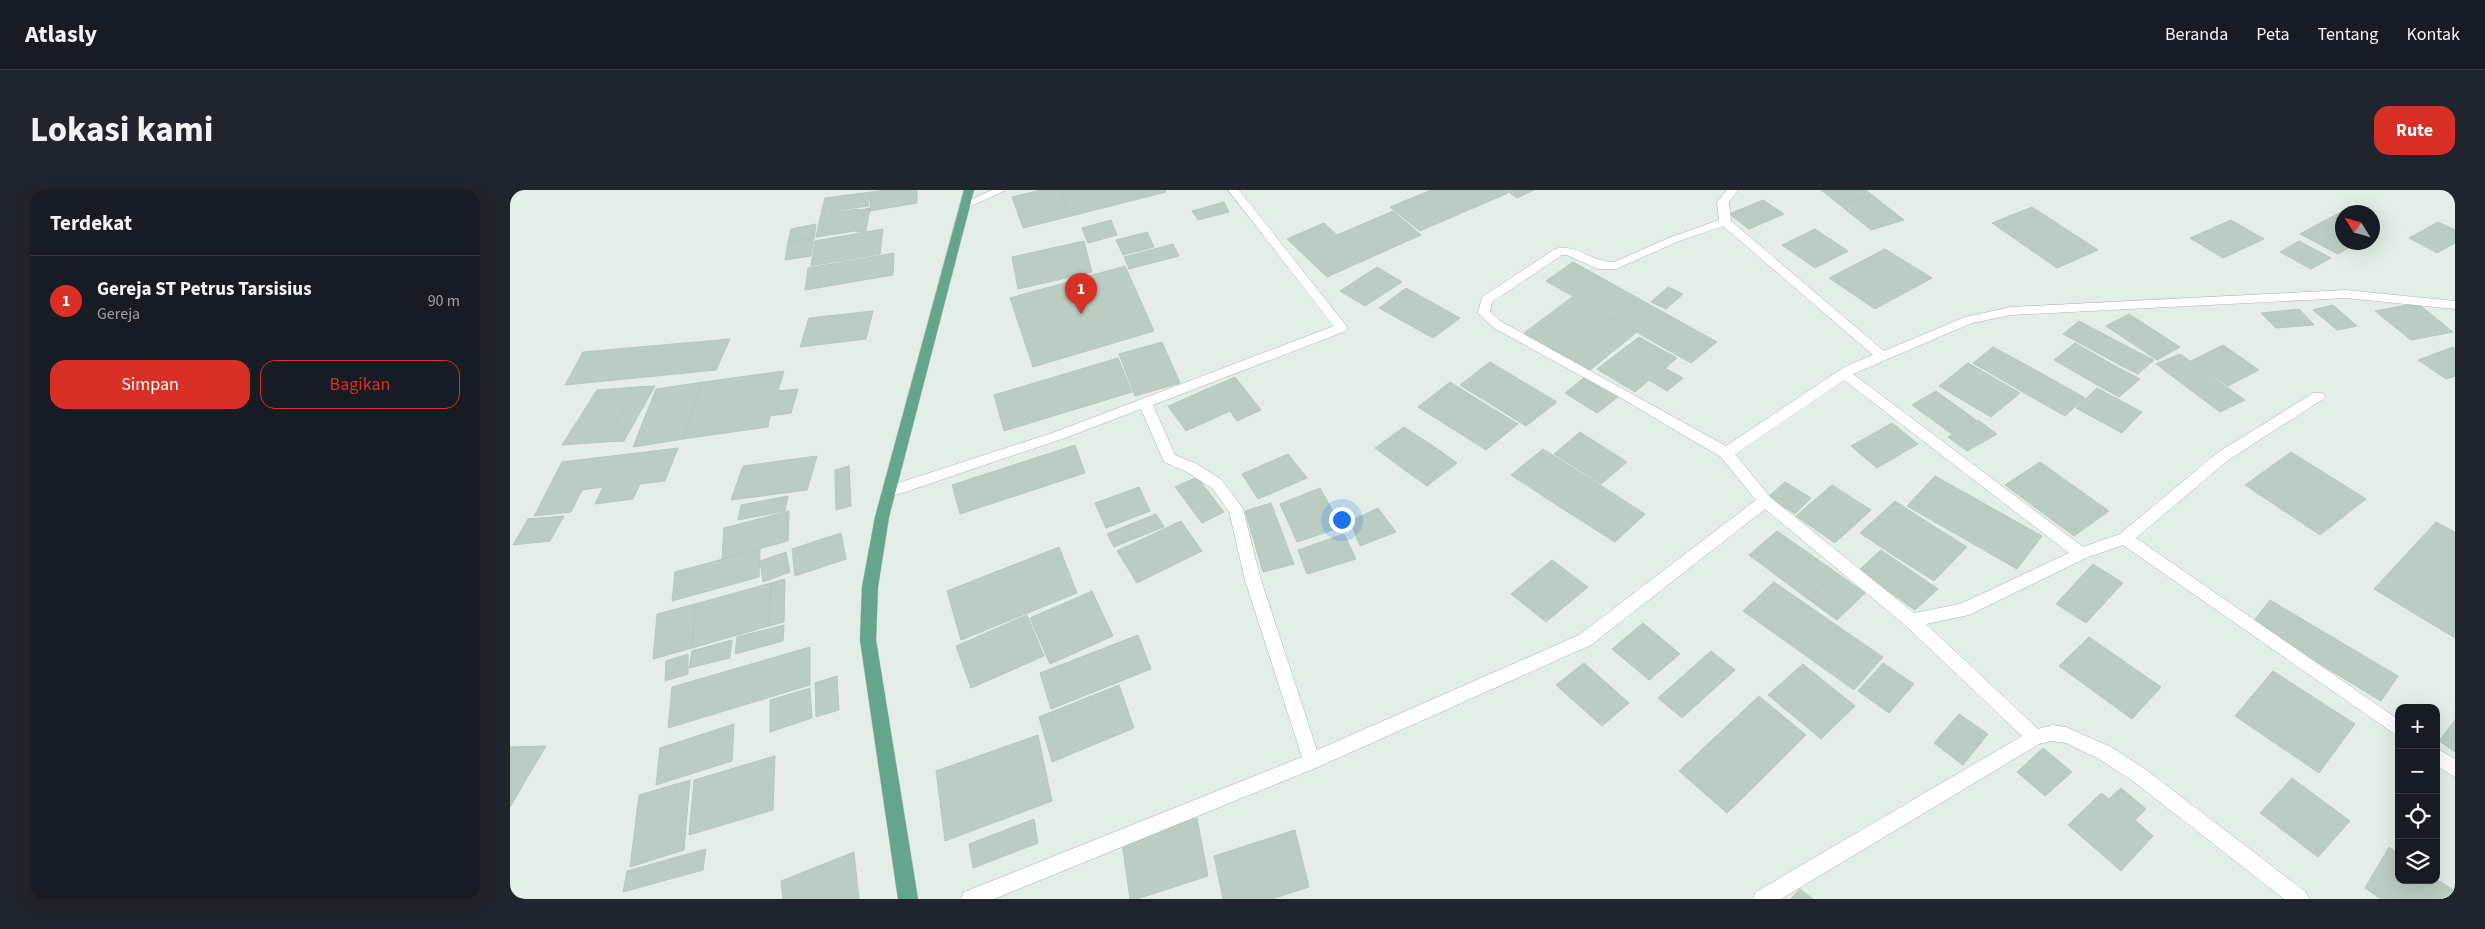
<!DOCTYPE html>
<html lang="id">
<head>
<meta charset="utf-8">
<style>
  body { margin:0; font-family:"Source Sans 3",sans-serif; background:#20242c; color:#f1f3f6 }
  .controls { position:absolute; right:15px; bottom:15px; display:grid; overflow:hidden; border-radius:10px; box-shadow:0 5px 20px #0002 }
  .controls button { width:45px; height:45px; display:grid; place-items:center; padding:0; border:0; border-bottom:1px solid #363941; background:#171b24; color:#f1f3f6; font:25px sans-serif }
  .compass { position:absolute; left:1825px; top:15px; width:45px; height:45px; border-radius:50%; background:#171b24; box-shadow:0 5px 20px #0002; rotate:307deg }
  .you { position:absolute; left:831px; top:329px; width:18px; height:18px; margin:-12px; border:4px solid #fff; border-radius:50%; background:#1a73e8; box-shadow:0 0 0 8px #1a73e833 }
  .badge { display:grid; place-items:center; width:32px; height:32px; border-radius:50%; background:#d93025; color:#fff; font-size:16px; font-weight:700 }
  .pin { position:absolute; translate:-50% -41px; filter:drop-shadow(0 1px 2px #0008) }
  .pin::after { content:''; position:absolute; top:26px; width:18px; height:15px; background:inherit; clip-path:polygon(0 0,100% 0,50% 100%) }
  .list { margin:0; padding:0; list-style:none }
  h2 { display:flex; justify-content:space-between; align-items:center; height:65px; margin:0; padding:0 20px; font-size:21px }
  h2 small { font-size:16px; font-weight:400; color:#9ea1a6 }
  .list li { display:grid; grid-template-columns:32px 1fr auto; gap:15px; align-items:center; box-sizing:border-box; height:90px; padding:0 20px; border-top:1px solid #363941 }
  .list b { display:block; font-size:19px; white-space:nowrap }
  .list p { margin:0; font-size:16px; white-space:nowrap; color:#9ea1a6 }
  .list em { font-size:16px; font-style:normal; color:#9ea1a6 }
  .actions { display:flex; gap:10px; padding:15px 20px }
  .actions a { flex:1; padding:11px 0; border:1px solid #d93025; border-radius:15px; text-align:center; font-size:18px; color:#d93025 }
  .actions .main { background:#d93025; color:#fff }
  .icon { flex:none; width:28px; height:28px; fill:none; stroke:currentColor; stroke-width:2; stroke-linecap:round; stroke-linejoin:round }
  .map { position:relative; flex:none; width:1945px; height:709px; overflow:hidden; border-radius:15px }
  header { display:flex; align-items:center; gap:30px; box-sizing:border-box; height:70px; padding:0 25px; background:#171b24; border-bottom:1px solid #363941 }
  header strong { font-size:24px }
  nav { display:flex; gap:28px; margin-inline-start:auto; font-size:18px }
  .intro { display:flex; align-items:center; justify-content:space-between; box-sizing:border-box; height:120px; padding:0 30px }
  h1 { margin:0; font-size:35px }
  .button { padding:12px 22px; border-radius:15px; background:#d93025; color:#fff; font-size:18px; font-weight:700 }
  main { display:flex; gap:30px; padding:0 30px }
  aside { flex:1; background:#171b24; border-radius:15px; box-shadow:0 5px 20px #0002 }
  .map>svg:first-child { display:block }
  .building { fill:#bbccc3; stroke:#b5c8be }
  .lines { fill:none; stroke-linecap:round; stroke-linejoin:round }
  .minor-casing { stroke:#a5b6ae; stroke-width:1 }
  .major-casing { stroke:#c1cac6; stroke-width:1 }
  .minor { fill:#fff; fill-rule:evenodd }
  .major { fill:#66a58d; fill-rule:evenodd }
</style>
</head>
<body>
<header>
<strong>Atlasly</strong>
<nav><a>Beranda</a><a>Peta</a><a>Tentang</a><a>Kontak</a></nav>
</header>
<div class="intro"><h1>Lokasi kami</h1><a class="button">Rute</a></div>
<main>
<aside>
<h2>Terdekat<small></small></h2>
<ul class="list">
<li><span class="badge">1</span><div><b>Gereja ST Petrus Tarsisius</b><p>Gereja</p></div><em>90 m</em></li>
</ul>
<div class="actions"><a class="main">Simpan</a><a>Bagikan</a></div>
</aside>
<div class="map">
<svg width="1945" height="709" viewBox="0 0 1945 709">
  <rect width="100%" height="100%" fill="#e3eee8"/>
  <g class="building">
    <path d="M375 0H407V13L360 21 361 2Z"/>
    <path d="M531 0H550L561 26 513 38 502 7Z"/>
    <path d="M550 0H655L656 2 561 26Z"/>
    <path d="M921 0H994L998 3 910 41 880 17Z"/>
    <path d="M996 0H1024L1007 8Z"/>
    <path d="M1311 0H1356L1362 5 1330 15Z"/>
    <path d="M361 2 358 16 311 23 315 8Z"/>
    <path d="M1362 5 1394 30 1361 40 1330 15Z"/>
    <path d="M1253 10 1274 24 1239 39 1219 24Z"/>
    <path d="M714 12 719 22 688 30 682 21Z"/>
    <path d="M1522 17 1588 60 1547 78 1482 33Z"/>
    <path d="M360 18 356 41 346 42 350 20Z"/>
    <path d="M349 19 345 41 306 47 311 24Z"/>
    <path d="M883 21 911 45 817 87 777 49 814 33 827 45Z"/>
    <path d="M1831 22 1832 45 1810 33Z"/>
    <path d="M601 30 607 45 578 53 572 38Z"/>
    <path d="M1721 30 1754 49 1713 68 1680 48Z"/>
    <path d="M1928 32 1945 40V53L1927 63 1899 48Z"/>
    <path d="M1810 33 1832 45V52L1847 53 1828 64 1790 44Z"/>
    <path d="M306 34 304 48 278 52 281 39Z"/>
    <path d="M373 39 370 64 301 76 305 51Z"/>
    <path d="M1305 39 1338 61 1305 78 1272 55Z"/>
    <path d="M637 42 644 57 613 65 606 50Z"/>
    <path d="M304 48 301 66 275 70 278 52Z"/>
    <path d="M574 51 582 82 508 99 502 67Z"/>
    <path d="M1789 51 1821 68 1801 79 1770 62Z"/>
    <path d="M663 54 669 66 619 79 614 67Z"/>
    <path d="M1375 59 1422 88 1365 119 1319 88Z"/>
    <path d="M384 63 383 85 295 100 298 78Z"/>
    <path d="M1063 72 1207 152 1181 173 1036 91Z"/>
    <path d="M615 76 644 141 523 177 500 108Z"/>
    <path d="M867 77 892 92 855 116 830 101Z"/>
    <path d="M1158 97 1173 104 1156 119 1141 112Z"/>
    <path d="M896 98 950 128 923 148 869 118Z"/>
    <path d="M1062 107 1099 127 1052 164 1014 143Z"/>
    <path d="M1907 113 1943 142 1901 150 1865 121Z"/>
    <path d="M1823 115 1847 136 1827 140 1803 120Z"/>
    <path d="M1789 119 1804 135 1766 138 1751 123Z"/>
    <path d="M363 121 356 149 290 157 299 128Z"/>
    <path d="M1619 124 1670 157 1647 170 1596 136Z"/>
    <path d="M1099 127 1127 142 1080 180 1052 164Z"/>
    <path d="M1569 131 1626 161 1610 175 1553 144Z"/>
    <path d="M1129 147 1167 168 1155 178 1173 188 1157 201 1139 190 1125 202 1087 179Z"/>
    <path d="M220 149 206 180 55 195 73 162Z"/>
    <path d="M652 152 670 193 625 206 609 164Z"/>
    <path d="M1565 153 1605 176 1584 193 1544 170Z"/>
    <path d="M1713 155 1749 180 1718 196 1681 171Z"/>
    <path d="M1483 157 1509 171 1489 188 1463 173Z"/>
    <path d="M1943 157 1945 159V186L1936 189 1908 170Z"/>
    <path d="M1626 161 1644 170 1628 184 1610 175Z"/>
    <path d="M1670 164 1735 210 1710 222 1646 174Z"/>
    <path d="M608 168 622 202 494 241 484 205Z"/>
    <path d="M1509 171 1538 187 1518 205 1489 188Z"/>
    <path d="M980 172 1047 212 1016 236 950 195Z"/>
    <path d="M1458 173 1510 203 1481 227 1429 196Z"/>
    <path d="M1605 176 1630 189 1609 207 1584 193Z"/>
    <path d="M274 181 268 201 288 199 281 223 260 226 258 237 173 249 193 192Z"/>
    <path d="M725 187 751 220 727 231 720 221 676 241 658 216Z"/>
    <path d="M1075 187 1108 207 1087 223 1055 203Z"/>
    <path d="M1538 187 1575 208 1555 226 1518 205Z"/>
    <path d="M193 192 173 249 123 257 146 199Z"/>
    <path d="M940 192 967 209 935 234 908 217Z"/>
    <path d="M145 196 114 251 95 252 127 197Z"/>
    <path d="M127 197 95 252 52 255 87 200Z"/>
    <path d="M1587 198 1632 222 1612 243 1566 218Z"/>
    <path d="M1426 201 1466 230 1442 244 1402 215Z"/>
    <path d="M967 209 1008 234 976 260 935 234Z"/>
    <path d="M1468 230 1487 244 1457 261 1438 247Z"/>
    <path d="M1382 233 1408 254 1367 278 1341 256Z"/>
    <path d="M894 237 926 258 896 281 865 258Z"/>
    <path d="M1070 242 1117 272 1091 294 1044 264Z"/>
    <path d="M565 255 575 283 450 324 442 295Z"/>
    <path d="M168 258 155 291 130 294 123 309 85 314 93 297 72 300 61 322 24 326 52 272Z"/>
    <path d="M926 258 947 273 917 296 896 281Z"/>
    <path d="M1033 259 1087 293 1056 321 1001 285Z"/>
    <path d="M1781 262 1856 309 1810 345 1735 295Z"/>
    <path d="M778 264 797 288 748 309 732 284Z"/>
    <path d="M307 266 297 300 221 310 233 276Z"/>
    <path d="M1530 272 1599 321 1564 346 1495 295Z"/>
    <path d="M339 276 341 316 326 320 325 280Z"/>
    <path d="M1425 286 1532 346 1507 379 1397 316Z"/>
    <path d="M687 287 714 322 692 333 665 297Z"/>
    <path d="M1275 292 1301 308 1285 324 1258 307Z"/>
    <path d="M1087 293 1135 324 1105 352 1056 321Z"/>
    <path d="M1322 295 1361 320 1325 353 1286 326Z"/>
    <path d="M629 297 640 321 596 338 585 313Z"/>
    <path d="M810 298 832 337 787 352 770 314Z"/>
    <path d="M278 306 275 321 228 330 231 315Z"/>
    <path d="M1385 311 1414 330 1380 363 1350 343Z"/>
    <path d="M761 313 784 374 753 382 735 321Z"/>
    <path d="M868 318 886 342 850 356 840 331Z"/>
    <path d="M279 321 278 351 212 369 214 338Z"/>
    <path d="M646 324 654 337 623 349 616 336Z"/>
    <path d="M54 326 40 351 3 355 18 329Z"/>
    <path d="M1414 330 1457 357 1424 391 1380 363Z"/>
    <path d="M671 331 692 361 627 393 607 361Z"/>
    <path d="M1926 332 1945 342V448L1864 399Z"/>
    <path d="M616 336 623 349 604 357 597 344Z"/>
    <path d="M1267 341 1327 383 1298 409 1239 365Z"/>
    <path d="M331 343 336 369 285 386 282 359Z"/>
    <path d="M834 344 846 369 797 384 788 360Z"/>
    <path d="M549 357 567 403 451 450 437 401Z"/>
    <path d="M250 359 249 387 162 411 165 382Z"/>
    <path d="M1371 360 1428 399 1405 420 1349 380Z"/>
    <path d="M276 362 280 382 253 392 250 371Z"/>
    <path d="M1042 370 1078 397 1036 432 1001 404Z"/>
    <path d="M1583 374 1613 393 1576 433 1546 414Z"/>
    <path d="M1327 383 1355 403 1327 430 1298 409Z"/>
    <path d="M275 389 274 432 259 436 261 393Z"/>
    <path d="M1264 392 1329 437 1299 468 1233 421Z"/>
    <path d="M261 393 259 436 182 458 185 414Z"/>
    <path d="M582 401 603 446 540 474 520 428Z"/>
    <path d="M1760 410 1888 486 1871 511 1742 433Z"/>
    <path d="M185 414 182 458 143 469 147 424Z"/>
    <path d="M517 425 534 466 461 498 446 456Z"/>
    <path d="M1133 433 1170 464 1139 490 1102 459Z"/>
    <path d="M274 435 273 451 225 464 227 447Z"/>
    <path d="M1329 437 1373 467 1344 500 1299 468Z"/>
    <path d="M628 445 641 479 541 519 530 483Z"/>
    <path d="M1579 447 1651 497 1622 529 1549 476Z"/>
    <path d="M222 450 220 468 179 478 182 461Z"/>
    <path d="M300 457V495L158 538 162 497Z"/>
    <path d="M1201 461 1225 480 1172 528 1148 508Z"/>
    <path d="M178 464V484L155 491 156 471Z"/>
    <path d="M1074 473 1119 513 1092 536 1046 495Z"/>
    <path d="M1373 473 1404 494 1379 523 1348 501Z"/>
    <path d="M1293 474 1345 516 1311 549 1258 505Z"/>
    <path d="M1763 481 1845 534 1809 583 1725 526Z"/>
    <path d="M327 486 329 520 306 527 305 493Z"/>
    <path d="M609 495 624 538 542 572 529 527Z"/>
    <path d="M300 498 302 528 260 542V510Z"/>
    <path d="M1249 506 1296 545 1250 591 1202 550Z"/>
    <path d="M1449 524 1478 544 1453 575 1424 553Z"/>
    <path d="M1945 530V562L1929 551Z"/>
    <path d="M224 534 222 571 146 595 150 558Z"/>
    <path d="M528 545 542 611 435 651 426 581Z"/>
    <path d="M1202 550 1250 591 1217 623 1169 581Z"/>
    <path d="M36 556 0 617V557Z"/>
    <path d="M1533 558 1562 582 1535 606 1507 582Z"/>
    <path d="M265 566 263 620 179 645 184 590Z"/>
    <path d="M1782 588 1840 631 1808 667 1750 623Z"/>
    <path d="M180 590 174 660 120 677 129 605Z"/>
    <path d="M1611 598 1636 619 1625 630 1643 646 1611 681 1558 635 1591 603 1599 609Z"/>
    <path d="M687 628 698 686 627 709H620L612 652Z"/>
    <path d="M524 629 528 653 463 678 459 654Z"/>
    <path d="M785 640 799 697 762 709H713L704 666Z"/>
    <path d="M1879 657 1889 664V690L1926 689 1945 701V709H1871L1855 698Z"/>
    <path d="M196 659 193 680 113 702 117 681Z"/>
    <path d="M344 662 349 709H273L271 691Z"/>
    <path d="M1290 699 1303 709H1281Z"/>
  </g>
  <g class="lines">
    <g class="minor-casing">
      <g id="minor">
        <path d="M482 0H496L459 17 455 18 449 15Z"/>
        <path d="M718 0H729L838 138 836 141 643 215 665 265 685 273 712 290 733 319 751 390 807 560 1069 445 1246 310 1211 267 1106 205 984 138 968 123 972 107 1045 59C1067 53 1083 73 1104 72L1161 47 1209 30 1207 12 1217 0H1228L1219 12 1221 31 1374 161 1455 127 1501 117 1836 100 1945 111V119L1836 108 1501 125 1462 133 1343 184 1573 357 1610 344 1707 263 1803 203H1813L1815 206 1813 209 1717 271 1626 348 1889 530V547L1613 355 1576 368 1459 425 1416 434 1528 539 1542 535 1556 537 1601 557 1635 579 1796 702 1799 709H1774L1623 591 1589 569 1556 553 1542 551 1529 554 1271 709H1243L1246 702 1512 546 1395 435 1255 319 1081 455 808 577 484 709H451L454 702 792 567 735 390 719 321 702 298 675 281 654 272 631 219 555 248 383 306H373L371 302 373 298 545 242 824 136ZM1213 36 1363 165 1336 176 1216 256 992 132 980 122 982 112 1052 65H1057L1088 79H1106L1169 51ZM1334 190 1559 363 1450 414 1404 423 1260 307 1225 264Z"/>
        <path d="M1926 558 1945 569V587L1926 576Z"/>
      </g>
    </g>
    <g class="major-casing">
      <path id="major" d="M454 0H464L379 327 368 397 366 450 408 709H388L350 450 352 397 365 327Z"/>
    </g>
    <use href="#minor" class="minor"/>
    <use href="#major" class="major"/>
  </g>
</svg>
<div class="controls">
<button>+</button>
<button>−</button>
<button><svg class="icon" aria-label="locate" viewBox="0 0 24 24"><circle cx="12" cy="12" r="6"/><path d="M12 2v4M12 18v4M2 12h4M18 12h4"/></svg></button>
<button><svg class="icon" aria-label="layers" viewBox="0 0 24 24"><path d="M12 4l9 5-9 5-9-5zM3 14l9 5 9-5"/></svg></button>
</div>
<svg class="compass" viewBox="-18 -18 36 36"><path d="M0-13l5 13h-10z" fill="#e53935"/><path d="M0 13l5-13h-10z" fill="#9ea1a6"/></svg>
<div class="you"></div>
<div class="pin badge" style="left:571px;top:124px">1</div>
</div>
</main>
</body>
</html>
